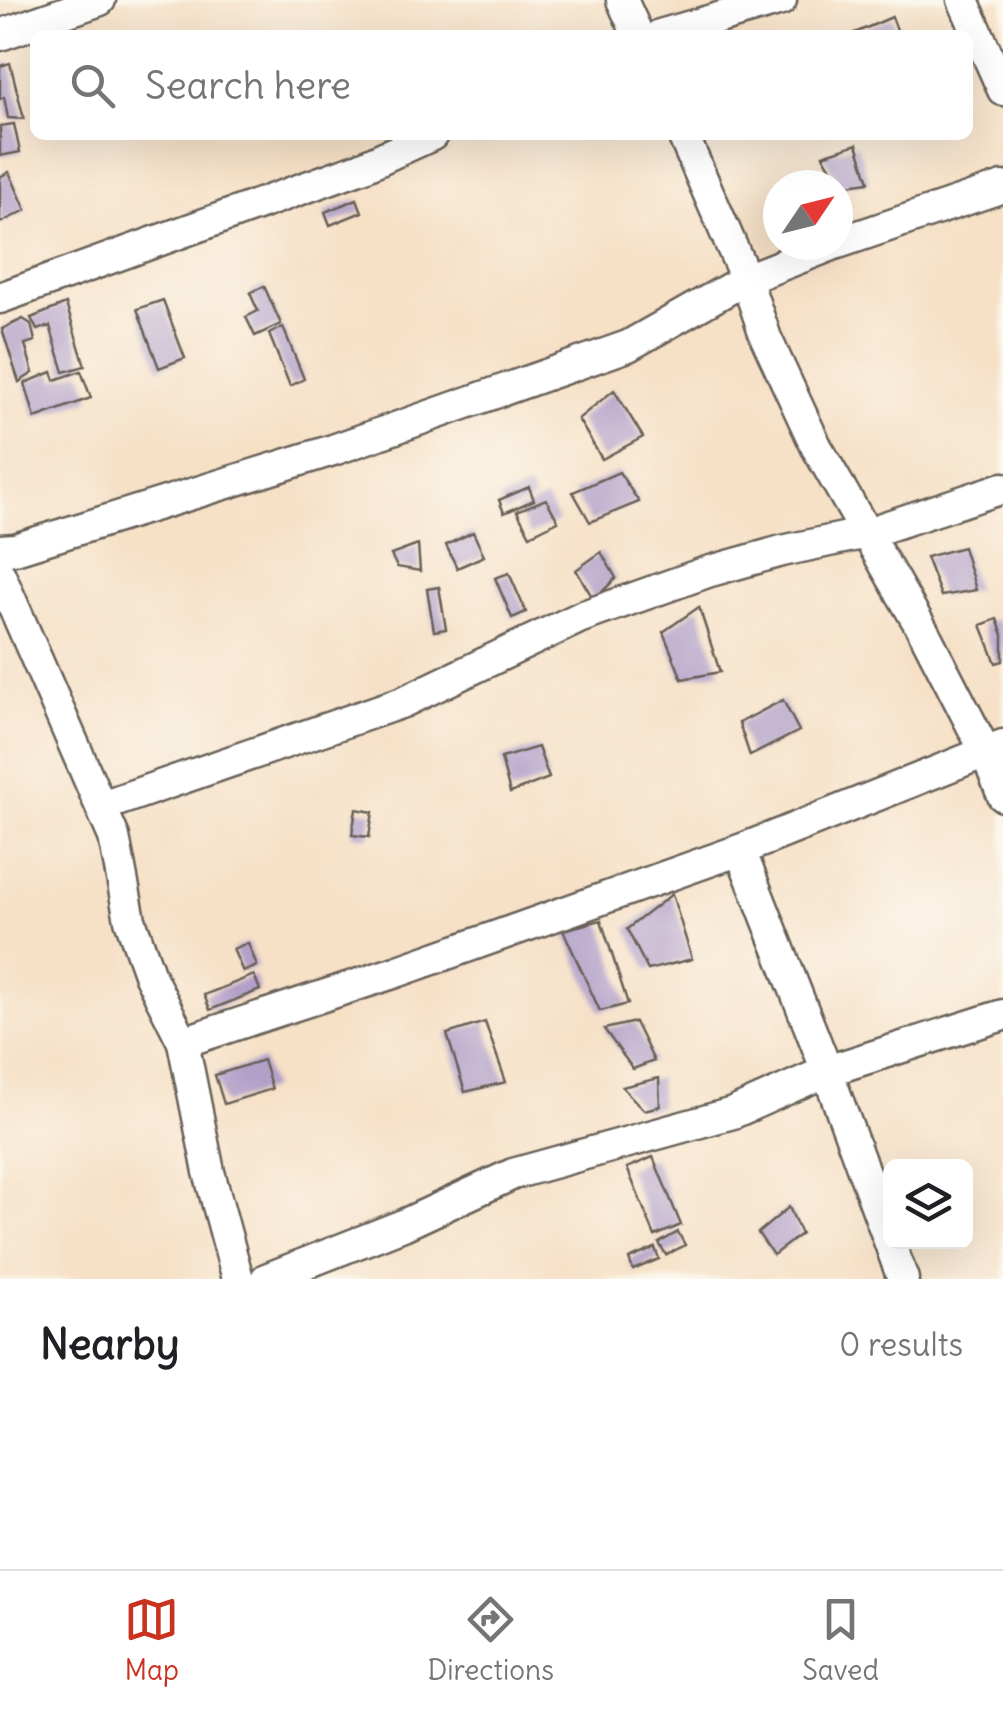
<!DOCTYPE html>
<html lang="en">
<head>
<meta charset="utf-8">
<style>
  body { margin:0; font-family:Delius,sans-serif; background:#f2f2f2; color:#202124 }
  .controls { position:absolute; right:30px; bottom:30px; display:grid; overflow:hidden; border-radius:15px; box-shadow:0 10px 40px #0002 }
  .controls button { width:90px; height:90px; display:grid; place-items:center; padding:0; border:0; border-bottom:2px solid #e0e0e0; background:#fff; color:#202124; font:50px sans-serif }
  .compass { position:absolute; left:763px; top:170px; width:90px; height:90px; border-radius:50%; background:#fff; box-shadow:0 10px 40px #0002; rotate:55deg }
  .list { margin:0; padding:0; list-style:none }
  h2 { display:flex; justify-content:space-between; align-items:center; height:130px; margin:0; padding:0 40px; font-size:42px }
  h2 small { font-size:32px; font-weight:400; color:#757577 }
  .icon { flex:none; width:55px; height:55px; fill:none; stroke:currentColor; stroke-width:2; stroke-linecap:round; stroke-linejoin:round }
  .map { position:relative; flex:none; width:1003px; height:1279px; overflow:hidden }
  .search { position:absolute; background:#fff; box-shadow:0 10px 40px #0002; left:30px; right:30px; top:30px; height:110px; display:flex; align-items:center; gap:25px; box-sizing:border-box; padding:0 35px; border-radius:15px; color:#757577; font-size:38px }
  .sheet { height:290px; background:#fff }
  nav { display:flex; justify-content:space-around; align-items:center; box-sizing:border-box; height:140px; border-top:2px solid #e0e0e0; background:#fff; font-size:28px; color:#757577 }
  nav a { display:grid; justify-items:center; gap:5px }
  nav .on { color:#c8321e }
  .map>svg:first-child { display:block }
  .building { fill:#b2a0c9 }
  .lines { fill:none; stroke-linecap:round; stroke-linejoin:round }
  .minor-casing { stroke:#686158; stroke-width:35 }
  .minor { stroke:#fff; stroke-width:30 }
</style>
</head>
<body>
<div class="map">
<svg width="1003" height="1279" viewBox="0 0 1003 1279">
  <rect width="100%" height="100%" fill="#fbf7ec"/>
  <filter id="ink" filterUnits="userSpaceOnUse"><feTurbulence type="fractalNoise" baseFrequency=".01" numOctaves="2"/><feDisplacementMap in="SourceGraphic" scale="20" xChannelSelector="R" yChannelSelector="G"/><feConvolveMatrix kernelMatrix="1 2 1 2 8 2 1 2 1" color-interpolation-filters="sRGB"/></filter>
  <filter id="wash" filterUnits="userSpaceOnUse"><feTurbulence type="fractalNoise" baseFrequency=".0048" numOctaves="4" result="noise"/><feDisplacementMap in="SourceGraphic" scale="40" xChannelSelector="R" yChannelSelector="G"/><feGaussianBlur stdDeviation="2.25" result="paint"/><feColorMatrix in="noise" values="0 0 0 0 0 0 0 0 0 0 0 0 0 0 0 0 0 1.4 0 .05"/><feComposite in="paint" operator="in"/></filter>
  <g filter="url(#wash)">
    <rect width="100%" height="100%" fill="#f6e0c6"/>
    <g id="blocks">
      <g class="building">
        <path d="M892 17 899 35H850Z"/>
        <path d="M10 63 24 119 8 118 4 97 0 99V66Z"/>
        <path d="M14 124 20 152 0 156V126Z"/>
        <path d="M857 144 869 182 841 186 823 155Z"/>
        <path d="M9 172 26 210 0 223V177Z"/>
        <path d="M357 199 362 212 330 225 325 212Z"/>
        <path d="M264 286 281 324 255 336 246 317 258 311 250 293Z"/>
        <path d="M163 300 185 358 159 368 137 309Z"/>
        <path d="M66 304 85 366 64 372 50 326 37 330 31 318Z"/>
        <path d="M23 319 31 324 35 341 25 344 33 373 19 382 2 329Z"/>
        <path d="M283 327 304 379 290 386 269 334Z"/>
        <path d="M81 371 91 398 35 418 25 383 52 372 55 380Z"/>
        <path d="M614 390 643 437 602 459 578 419Z"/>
        <path d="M619 472 639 502 590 522 573 492Z"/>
        <path d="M529 487 534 500 504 513 499 500Z"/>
        <path d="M546 499 558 521 530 535 517 511Z"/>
        <path d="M473 532 484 556 457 568 446 545Z"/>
        <path d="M418 545 420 571 397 567 391 555Z"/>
        <path d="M963 547 976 590 941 596 926 557Z"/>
        <path d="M601 552 616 578 594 600 576 570Z"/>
        <path d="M509 573 526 612 512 618 495 578Z"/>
        <path d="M439 587 446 629 434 631 427 589Z"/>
        <path d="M699 607 720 672 682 679 663 632Z"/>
        <path d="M997 619 1003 635V661L996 663 981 625Z"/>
        <path d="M783 700 799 731 750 756 739 723Z"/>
        <path d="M538 747 549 778 510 793 501 758Z"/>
        <path d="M356 809 373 812 369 837 352 835Z"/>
        <path d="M672 894 692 959 648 970 627 929Z"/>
        <path d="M601 920 628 1004 600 1011 563 930Z"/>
        <path d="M248 943 257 966 243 972 233 949Z"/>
        <path d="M254 975 260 990 210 1010 204 995Z"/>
        <path d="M485 1022 506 1082 465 1092 447 1034Z"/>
        <path d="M635 1022 654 1061 633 1069 604 1029Z"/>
        <path d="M263 1060 272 1089 224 1104 215 1075Z"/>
        <path d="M659 1078 660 1106 644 1110 622 1087Z"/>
        <path d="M653 1157 681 1225 655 1236 627 1168Z"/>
        <path d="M789 1207 801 1234 773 1255 758 1233Z"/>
        <path d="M678 1232 685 1245 666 1255 659 1243Z"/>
        <path d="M655 1248 659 1259 633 1270 629 1259Z"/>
      </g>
    </g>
  </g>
  <g filter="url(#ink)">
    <use href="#blocks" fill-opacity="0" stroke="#686158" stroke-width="2.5"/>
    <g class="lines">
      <g class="minor-casing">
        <g id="minor">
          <path d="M622 0 638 35"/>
          <path d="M963 0 1003 90"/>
          <path d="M0 35 100 0"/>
          <path d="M660 35 781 0"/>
          <path d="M683 135 746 279 766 338 816 446 926 636 985 751 1003 796"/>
          <path d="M838 243 1003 187"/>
          <path d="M0 298 362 167 432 135"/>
          <path d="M0 550 15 549 333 450 628 346 746 279 832 245"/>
          <path d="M0 575 114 837 130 920 150 976 183 1042 209 1172 238 1279"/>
          <path d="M102 806 403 702 581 617 707 572 782 551 867 533 1003 488"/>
          <path d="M740 850 827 1071 903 1279"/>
          <path d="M183 1042 396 972 740 850 1003 745"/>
          <path d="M266 1279 403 1225 513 1174 733 1113 827 1071 1003 1015"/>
        </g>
      </g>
      <use href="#minor" class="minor"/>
    </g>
  </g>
</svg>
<div class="controls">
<button><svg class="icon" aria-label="layers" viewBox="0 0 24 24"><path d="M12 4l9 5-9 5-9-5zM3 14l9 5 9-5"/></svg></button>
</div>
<svg class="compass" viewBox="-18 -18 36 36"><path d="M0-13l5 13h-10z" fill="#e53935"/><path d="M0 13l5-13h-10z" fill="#757577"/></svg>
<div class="search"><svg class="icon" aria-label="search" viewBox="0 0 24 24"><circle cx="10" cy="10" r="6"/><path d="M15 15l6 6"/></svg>Search here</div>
</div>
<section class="sheet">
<h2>Nearby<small>0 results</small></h2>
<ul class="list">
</ul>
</section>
<nav>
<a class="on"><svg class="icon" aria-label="map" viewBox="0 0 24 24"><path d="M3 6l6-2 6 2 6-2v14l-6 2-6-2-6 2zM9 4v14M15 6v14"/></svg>Map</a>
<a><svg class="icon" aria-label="directions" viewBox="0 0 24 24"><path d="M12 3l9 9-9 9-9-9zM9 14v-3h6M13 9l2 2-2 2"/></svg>Directions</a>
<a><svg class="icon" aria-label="saved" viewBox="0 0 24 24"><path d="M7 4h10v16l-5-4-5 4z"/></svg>Saved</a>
</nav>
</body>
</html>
